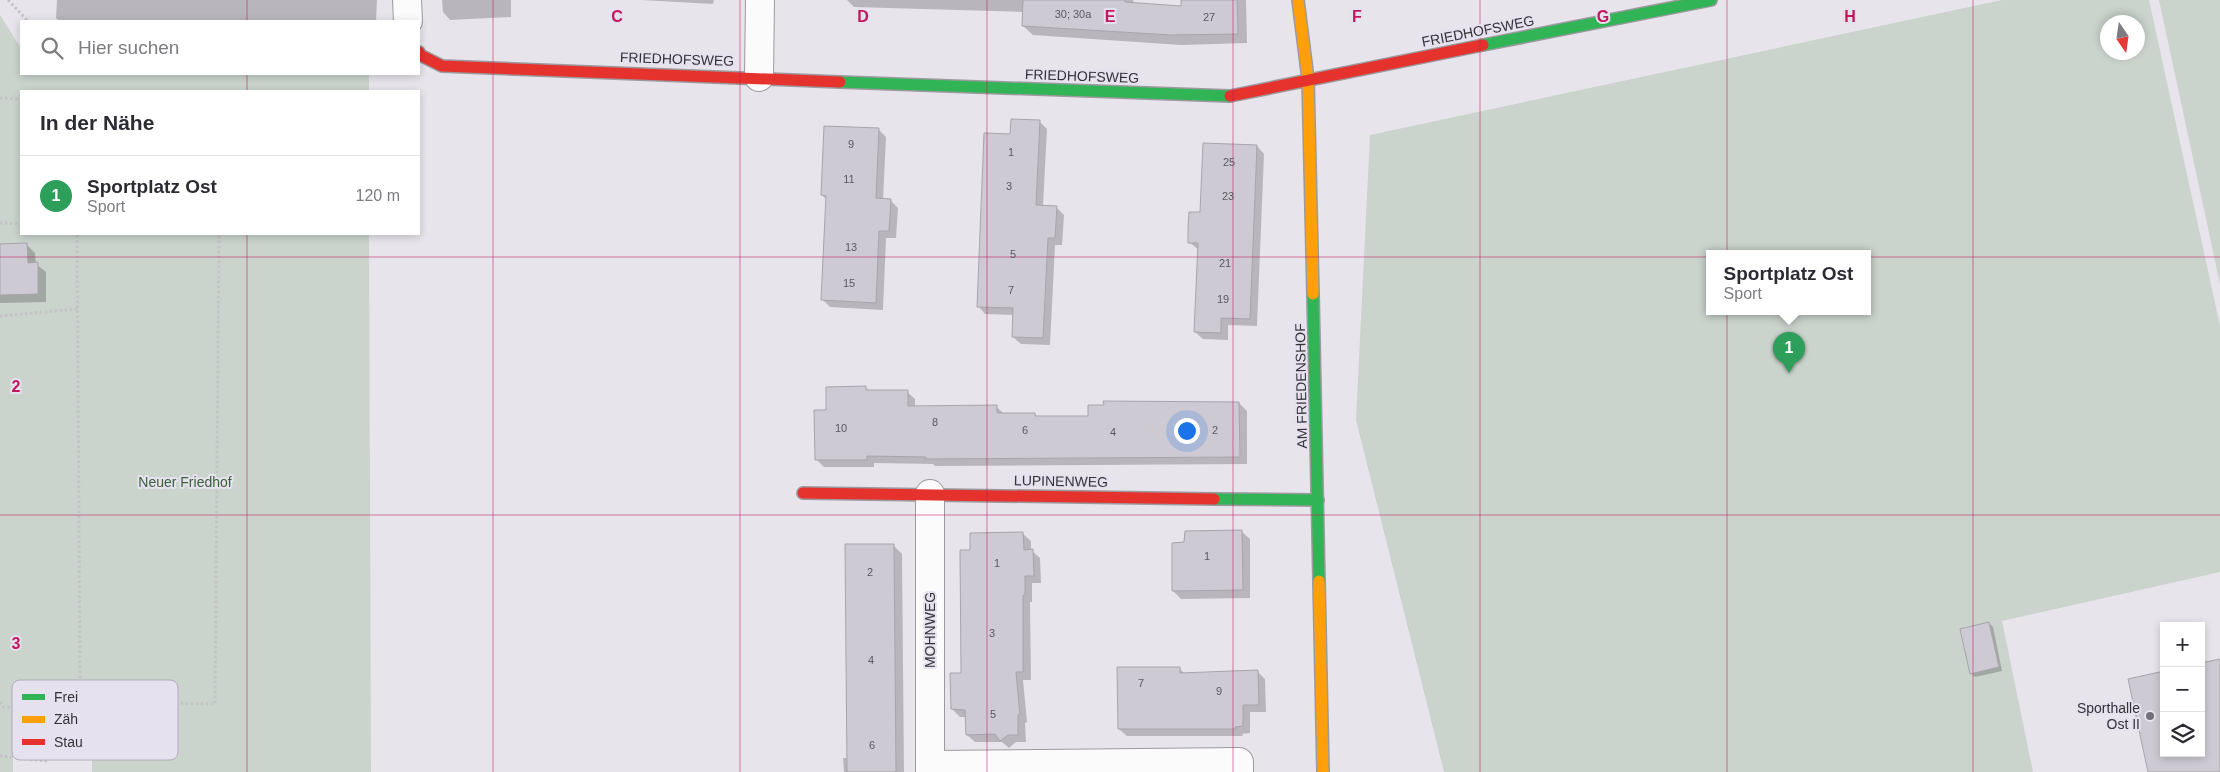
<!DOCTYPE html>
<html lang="de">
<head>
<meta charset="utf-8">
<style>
  body { margin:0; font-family:Arial,sans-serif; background:#f7f7f7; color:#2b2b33 }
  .controls { position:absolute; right:15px; bottom:15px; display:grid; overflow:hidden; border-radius:0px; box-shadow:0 2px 8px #0003 }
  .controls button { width:45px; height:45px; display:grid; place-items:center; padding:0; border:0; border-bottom:1px solid #e1e1e2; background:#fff; color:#2b2b33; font:25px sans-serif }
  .compass { position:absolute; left:2100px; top:15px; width:45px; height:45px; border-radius:50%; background:#fff; box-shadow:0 2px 8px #0003; rotate:167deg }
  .you { position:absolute; left:1186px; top:430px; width:18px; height:18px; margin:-12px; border:4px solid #fff; border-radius:50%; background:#1a73e8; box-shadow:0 0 0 8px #1a73e833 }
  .badge { display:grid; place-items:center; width:32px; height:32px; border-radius:50%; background:#737076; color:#fff; font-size:16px; font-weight:700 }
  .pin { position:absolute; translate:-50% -41px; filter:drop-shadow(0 1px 2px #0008) }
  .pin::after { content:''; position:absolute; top:26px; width:18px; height:15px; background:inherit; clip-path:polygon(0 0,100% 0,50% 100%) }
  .popup { position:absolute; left:1706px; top:250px; width:165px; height:65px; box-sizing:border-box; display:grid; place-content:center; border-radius:0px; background:#fff; filter:drop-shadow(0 1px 4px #0005); font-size:16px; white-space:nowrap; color:#7c7c81 }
  .popup b { font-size:19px; color:#2b2b33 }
  .popup::after { content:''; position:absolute; left:50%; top:100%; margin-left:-10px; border:10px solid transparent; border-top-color:#fff }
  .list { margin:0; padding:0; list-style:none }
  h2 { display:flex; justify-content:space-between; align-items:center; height:65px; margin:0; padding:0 20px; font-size:21px }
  h2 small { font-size:16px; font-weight:400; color:#7c7c81 }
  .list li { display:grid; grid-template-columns:32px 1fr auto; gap:15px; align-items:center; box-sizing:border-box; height:80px; padding:0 20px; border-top:1px solid #e1e1e2 }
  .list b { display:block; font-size:19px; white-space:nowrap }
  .list p { margin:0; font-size:16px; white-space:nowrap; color:#7c7c81 }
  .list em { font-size:16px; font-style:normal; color:#7c7c81 }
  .icon { flex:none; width:28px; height:28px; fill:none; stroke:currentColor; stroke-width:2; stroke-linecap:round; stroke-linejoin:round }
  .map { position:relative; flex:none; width:2220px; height:772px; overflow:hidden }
  .search { position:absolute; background:#fff; box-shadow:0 2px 8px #0003; left:20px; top:20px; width:400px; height:55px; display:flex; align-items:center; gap:12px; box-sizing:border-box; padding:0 18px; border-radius:0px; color:#7c7c81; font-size:19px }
  .panel { position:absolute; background:#fff; box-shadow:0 2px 8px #0003; left:20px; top:90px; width:400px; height:145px; border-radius:0px }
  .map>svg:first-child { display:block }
  .green { fill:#cad3cc; fill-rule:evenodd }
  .shadow { fill:#0003 }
  .building { fill:#cecad3; stroke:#a7a5aa }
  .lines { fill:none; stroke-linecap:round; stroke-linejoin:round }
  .street-casing { stroke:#9c9a9f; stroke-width:30 }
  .fast-casing { stroke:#9c9a9f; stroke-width:14 }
  .slow-casing { stroke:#9c9a9f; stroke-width:14 }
  .jam-casing { stroke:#9c9a9f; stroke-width:14 }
  .path { stroke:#c4c4c7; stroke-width:3; stroke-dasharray:2.5 2.5; stroke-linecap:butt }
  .street { stroke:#fbfbfc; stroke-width:28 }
  .fast { stroke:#30b455; stroke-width:11 }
  .slow { stroke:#ff9f0a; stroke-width:11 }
  .jam { stroke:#e5322d; stroke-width:11 }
  .grid { fill:none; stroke:#c2185b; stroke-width:1; stroke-opacity:0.55 }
  .poi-dot { fill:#737076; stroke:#e6e1ef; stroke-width:2 }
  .labels { text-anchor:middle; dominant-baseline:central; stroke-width:4; stroke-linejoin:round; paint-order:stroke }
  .number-label { font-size:11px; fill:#5a585e }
  .street-label { font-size:14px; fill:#343237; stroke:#e6e1ef }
  .park-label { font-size:14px; fill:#3b6038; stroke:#e6e1ef }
  .poi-label { font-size:14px; fill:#343237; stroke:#e6e1ef; text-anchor:end }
  .key { fill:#e6e1ef; stroke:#b1acb8; stroke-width:1 }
  .key-label { font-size:14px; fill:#343237 }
  .grid-label { font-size:16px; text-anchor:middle; font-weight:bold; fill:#c2185b; stroke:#e6e1ef; stroke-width:4; stroke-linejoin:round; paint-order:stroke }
</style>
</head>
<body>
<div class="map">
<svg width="2220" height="772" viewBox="0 0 2220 772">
  <rect width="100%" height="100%" fill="#e7e4ec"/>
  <g class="green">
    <path d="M2002 0H2149L2220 326V572L2002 621 2033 772H1444L1356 420 1370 135ZM2108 22H2138V52H2108ZM1710 254H1868V312H1710Z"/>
    <path d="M2159 0H2220V284Z"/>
    <path d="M0 15 21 48V74H369V91H21V234H369L371 772H92V736L13 731V772H0Z"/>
  </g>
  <g class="shadow">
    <path d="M57 0H377L376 21H60L56 18Z"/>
    <path d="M442 0H511V17L450 20 443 12Z"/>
    <path d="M641 0H714L713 4Z"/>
    <path d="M847 0H1133L1134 4 1182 7V0H1246L1247 43 1181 45 1033 35 1023 26 1024 12 854 7Z"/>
    <path d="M1039 121 1047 129 1043 206 1056 207 1064 215 1062 245H1055L1050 345 1021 344 1013 337 1014 315 985 314 978 306 1011 136Z"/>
    <path d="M878 129 886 137 883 200H890L898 208 896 238H886L883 310 830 307 823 300 827 200 822 195Z"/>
    <path d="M1257 146 1264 154 1257 326 1228 325V340L1203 339 1195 332 1199 250 1189 242 1201 213Z"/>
    <path d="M0 245H27L35 253 36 264 46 272V302L0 303Z"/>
    <path d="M866 388 870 392H907L915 399V407L996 406 1004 414H1035L1038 417H1089L1239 403 1247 411V464L935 466 933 464 874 463V467H824L816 459 827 411Z"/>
    <path d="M1241 531 1250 539V598L1181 599 1173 591 1186 543Z"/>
    <path d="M1023 534 1031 541V550L1040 558 1041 583H1032V602H1030L1031 680H1023L1027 722 1025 723 1026 742H1016L1009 748 1002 742H975L967 735V717H960L952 709 962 674 971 551Z"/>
    <path d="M894 546 902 554 904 772H844L843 758H849Z"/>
    <path d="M1989 623 1993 627 2002 671 1975 677 1971 673Z"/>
    <path d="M1179 668 1185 674 1258 672 1265 679 1266 712H1250V733L1242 734 1243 736H1127L1119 729Z"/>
  </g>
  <g class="building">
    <path d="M1023 0H1125V2L1181 6V0H1237L1238 34 1171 35 1022 26Z"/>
    <path d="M1011 119 1040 120 1036 205 1057 206 1055 238H1048L1043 338 1012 337 1013 308 977 307 984 133 1010 134Z"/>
    <path d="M824 126 879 128 876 198 891 199 889 231H879L876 303 821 300 826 196 821 195Z"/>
    <path d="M1203 143 1257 145 1250 319 1221 318V333L1194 332 1198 243H1188V227L1189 212H1200Z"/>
    <path d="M27 243 28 263 38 262V294L0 295V244Z"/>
    <path d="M866 386V390H908V406L997 405V413H1035V416H1088V405H1104L1103 401 1239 402 1240 457 926 459V457L867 456V460H815L814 410H826V387Z"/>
    <path d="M1242 530 1243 590 1172 591V543L1184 542 1185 531Z"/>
    <path d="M1023 532 1024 550 1033 549 1034 576H1025V595H1023V672H1016L1020 715H1018V735H1008L1000 741 995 734 966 735 965 710 951 709 950 673H961L960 550H970V533Z"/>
    <path d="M845 544H894L896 772H847Z"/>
    <path d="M1989 622 1999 667 1970 674 1960 629Z"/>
    <path d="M2220 659V772H2148L2128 679 2164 671V753H2201V663Z"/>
    <path d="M1117 667H1180V673L1258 670 1259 705H1243V726L1235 727 1236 729H1118Z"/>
  </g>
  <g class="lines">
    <g class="street-casing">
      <g id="street">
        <path d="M407 0 408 21"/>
        <path d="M759 77 760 0"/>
        <path d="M930 494V772"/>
        <path d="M930 765 1239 762V772"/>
      </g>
    </g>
    <g class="fast-casing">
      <g id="fast">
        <path d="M1483 45 1711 0"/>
        <path d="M840 82 1230 96"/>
        <path d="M1313 294 1319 581"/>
        <path d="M1214 499 1318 500"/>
      </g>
    </g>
    <g class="slow-casing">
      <g id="slow">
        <path d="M1298 0 1308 79 1313 294"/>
        <path d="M1319 581 1323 772"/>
      </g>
    </g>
    <g class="jam-casing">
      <g id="jam">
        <path d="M419 52 420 55 442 66 840 82"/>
        <path d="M1230 96 1483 45"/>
        <path d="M803 493 1214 499"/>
      </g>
    </g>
    <g class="path">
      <path d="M8 0 28 21"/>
      <path d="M0 98 21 99"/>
      <path d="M0 223 21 224"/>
      <path d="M0 316 77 309"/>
      <path d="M0 702 3 707 47 710 66 703 83 701 215 704 219 234"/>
      <path d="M66 703 75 694 80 685 77 234"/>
      <path d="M0 756 47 761"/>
    </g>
    <use href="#street" class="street"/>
    <use href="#fast" class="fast"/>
    <use href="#slow" class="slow"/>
    <use href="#jam" class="jam"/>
  </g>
  <path class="grid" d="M247 0V21M493 0V772M740 0V772M987 0V772M1233 0V772M1480 0V772M1727 0V772M1973 0V772M247 74V91M247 234V772M0 257H2220M0 515H2220"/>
  <circle class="poi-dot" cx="2150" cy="716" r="5"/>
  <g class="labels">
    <g class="number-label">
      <text x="1073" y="14">30; 30a</text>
      <text x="1209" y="17">27</text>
      <text x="851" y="144">9</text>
      <text x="1011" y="152">1</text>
      <text x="1229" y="162">25</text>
      <text x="849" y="179">11</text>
      <text x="1009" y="186">3</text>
      <text x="1228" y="196">23</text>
      <text x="851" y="247">13</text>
      <text x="1013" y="254">5</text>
      <text x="1225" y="263">21</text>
      <text x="849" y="283">15</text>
      <text x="1011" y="290">7</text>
      <text x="1223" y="299">19</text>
      <text x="935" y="422">8</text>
      <text x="841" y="428">10</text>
      <text x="1025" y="430">6</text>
      <text x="1215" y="430">2</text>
      <text x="1113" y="432">4</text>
      <text x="1207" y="556">1</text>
      <text x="997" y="563">1</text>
      <text x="870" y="572">2</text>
      <text x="992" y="633">3</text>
      <text x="871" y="660">4</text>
      <text x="1141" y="683">7</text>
      <text x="1219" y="691">9</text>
      <text x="993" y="714">5</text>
      <text x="872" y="745">6</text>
    </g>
    <g class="street-label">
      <text transform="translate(1478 31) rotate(-11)">FRIEDHOFSWEG</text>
      <text transform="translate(677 59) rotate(2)">FRIEDHOFSWEG</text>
      <text transform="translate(1082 76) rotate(2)">FRIEDHOFSWEG</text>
      <text transform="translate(1301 386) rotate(-91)">AM FRIEDENSHOF</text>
      <text transform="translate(1061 481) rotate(1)">LUPINENWEG</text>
      <text transform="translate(930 630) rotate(-90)">MOHNWEG</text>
    </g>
    <g class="park-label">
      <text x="185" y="482">Neuer Friedhof</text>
    </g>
    <g class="poi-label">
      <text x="2140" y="708">Sporthalle<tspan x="2140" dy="16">Ost II</tspan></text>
    </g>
  </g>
  <rect x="12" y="680" width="166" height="80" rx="8" class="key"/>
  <rect x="22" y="694" width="23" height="6" fill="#30b455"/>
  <rect x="22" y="716" width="23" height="7" fill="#ff9f0a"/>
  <rect x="22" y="739" width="23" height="6" fill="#e5322d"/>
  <g class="key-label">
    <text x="54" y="702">Frei</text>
    <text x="54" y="724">Zäh</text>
    <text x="54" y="747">Stau</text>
  </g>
  <g class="grid-label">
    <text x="617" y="22">C</text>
    <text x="863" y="22">D</text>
    <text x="1110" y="22">E</text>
    <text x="1357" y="22">F</text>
    <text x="1603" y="22">G</text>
    <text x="1850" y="22">H</text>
    <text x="16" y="392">2</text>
    <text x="16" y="649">3</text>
  </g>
</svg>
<div class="controls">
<button>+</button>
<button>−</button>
<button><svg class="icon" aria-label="layers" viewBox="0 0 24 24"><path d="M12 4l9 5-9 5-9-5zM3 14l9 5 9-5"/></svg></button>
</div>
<svg class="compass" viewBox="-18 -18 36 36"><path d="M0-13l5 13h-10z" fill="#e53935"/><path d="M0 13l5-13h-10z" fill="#7c7c81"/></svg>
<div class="you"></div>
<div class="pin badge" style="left:1789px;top:373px;background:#2e9e5b">1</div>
<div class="popup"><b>Sportplatz Ost</b>Sport</div>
<div class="search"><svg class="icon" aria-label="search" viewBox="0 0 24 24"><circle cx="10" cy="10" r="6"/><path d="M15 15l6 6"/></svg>Hier suchen</div>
<section class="panel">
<h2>In der Nähe<small></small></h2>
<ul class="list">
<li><span class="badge" style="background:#2e9e5b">1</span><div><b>Sportplatz Ost</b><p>Sport</p></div><em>120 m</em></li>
</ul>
</section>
</div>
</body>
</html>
